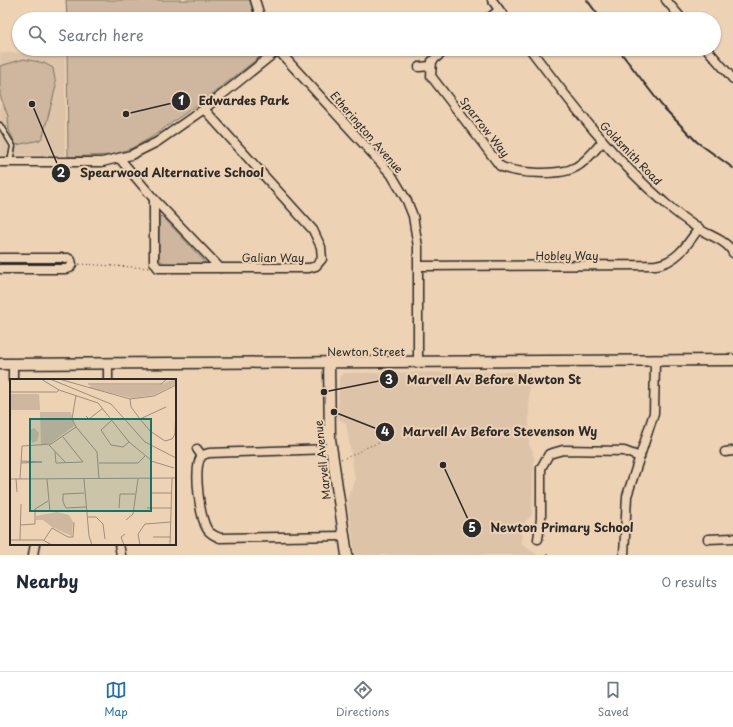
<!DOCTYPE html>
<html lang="en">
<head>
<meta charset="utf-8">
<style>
  body { margin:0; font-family:"Playpen Sans",sans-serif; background:#f2f2f3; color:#1f2937 }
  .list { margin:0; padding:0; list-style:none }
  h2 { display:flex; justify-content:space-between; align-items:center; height:52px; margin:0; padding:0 16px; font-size:17px }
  h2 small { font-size:13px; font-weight:400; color:#747a83 }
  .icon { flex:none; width:22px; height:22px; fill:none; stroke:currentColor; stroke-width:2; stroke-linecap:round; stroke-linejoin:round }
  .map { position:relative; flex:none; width:733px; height:555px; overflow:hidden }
  .search { position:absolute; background:#fff; box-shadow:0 1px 3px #0004; left:12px; right:12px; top:12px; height:44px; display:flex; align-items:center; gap:10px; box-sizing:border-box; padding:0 14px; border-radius:22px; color:#747a83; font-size:15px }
  .sheet { height:116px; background:#fff }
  nav { display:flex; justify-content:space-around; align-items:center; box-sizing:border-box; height:56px; border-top:1px solid #e0e1e3; background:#fff; font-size:11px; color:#747a83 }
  nav a { display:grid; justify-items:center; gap:2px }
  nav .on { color:#1f6fb2 }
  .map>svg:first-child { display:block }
  .built { fill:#ddc4a9 }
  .green { fill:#ceb79e; stroke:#7c7164 }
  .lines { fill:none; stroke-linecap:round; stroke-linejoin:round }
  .service-casing { stroke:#2b2b2b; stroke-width:7 }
  .minor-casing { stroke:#2b2b2b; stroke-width:11 }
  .tertiary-casing { stroke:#2b2b2b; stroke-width:13 }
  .path { stroke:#2b2b2b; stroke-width:1; stroke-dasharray:1 3; stroke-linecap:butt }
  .service { stroke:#edd2b4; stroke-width:4 }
  .minor { stroke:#edd2b4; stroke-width:8 }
  .tertiary { stroke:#edd2b4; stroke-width:10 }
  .rail { stroke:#2b2b2b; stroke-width:2 }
  .labels { text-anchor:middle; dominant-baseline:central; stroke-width:4; stroke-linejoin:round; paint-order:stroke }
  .street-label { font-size:11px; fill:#2b2b2b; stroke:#edd2b4 }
  .inset-road { fill:none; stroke:#9f8f7d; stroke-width:1 }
  .view { fill:#0f766e; fill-opacity:0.15; stroke:#0f766e; stroke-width:2 }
  .inset-edge { fill:none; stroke:#2b2b2b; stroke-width:2 }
  .leader { fill:none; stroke:#2b2b2b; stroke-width:1.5 }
  .callout-dot { fill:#2b2b2b; stroke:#edd2b4; stroke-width:1.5 }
  .mark-label { font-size:12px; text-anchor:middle; font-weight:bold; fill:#fff }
  .callout-label { font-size:12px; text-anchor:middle; font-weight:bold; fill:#2b2b2b; stroke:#edd2b4; stroke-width:4; stroke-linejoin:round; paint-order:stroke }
</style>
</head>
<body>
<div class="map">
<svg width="733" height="555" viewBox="0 0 733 555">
  <rect width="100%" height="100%" fill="#edd2b4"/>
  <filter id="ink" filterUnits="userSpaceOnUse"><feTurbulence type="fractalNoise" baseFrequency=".025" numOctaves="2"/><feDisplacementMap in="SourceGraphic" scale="8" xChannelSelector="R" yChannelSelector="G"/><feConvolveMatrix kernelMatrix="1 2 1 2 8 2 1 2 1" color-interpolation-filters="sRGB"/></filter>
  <g filter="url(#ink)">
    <g class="built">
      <rect x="0" y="53" width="65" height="102"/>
      <path d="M529 372V446L533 451 534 460 532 515 521 526 522 544 537 555H355L347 499 355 479 346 423 338 419 339 378 344 373Z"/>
    </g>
    <g class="green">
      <path d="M66 0H250L255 19H67Z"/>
      <path d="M67 49H265L262 55 216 91 152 137 132 148 112 155 68 157Z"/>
      <path d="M24 59 44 63 53 68 56 86 43 136 40 140 16 145 9 130 8 116 0 95V66Z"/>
      <path d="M159 216 163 217 205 262 204 266 166 265 159 259Z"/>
    </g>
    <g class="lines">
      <g class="service-casing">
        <path id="service" d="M0 125 13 146 10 162"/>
      </g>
      <g class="minor-casing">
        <g id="minor">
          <path d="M255 0 261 19"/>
          <path d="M492 0 506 19"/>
          <path d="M666 0 682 19"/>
          <path d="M488 19 499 10"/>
          <path d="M277 49 391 174 407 201 413 216 418 247V362"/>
          <path d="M447 49 432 61 431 76 500 166C515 174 561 176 576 167 586 162 595 150 603 141"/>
          <path d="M530 49C571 103 613 159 665 203 675 212 687 221 699 229 710 236 728 241 733 253"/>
          <path d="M707 49 733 79"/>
          <path d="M419 67 431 66"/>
          <path d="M120 159 154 199 220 268"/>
          <path d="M0 162H102L131 155 157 142 204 109 278 50"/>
          <path d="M154 199V262L158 268H309L316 266 322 259 321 247 313 230 204 109"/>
          <path d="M0 258H68L71 260 72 264 70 268 66 269H0"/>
          <path d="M419 266 656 265C677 262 687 245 699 228"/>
          <path d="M108 363V380"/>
          <path d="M13 364V380"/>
          <path d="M197 449 202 456"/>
          <path d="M331 449 209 453C206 454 203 454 201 457 193 469 200 517 207 529 210 534 215 536 220 538L344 536"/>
          <path d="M725 452 733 451"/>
          <path d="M538 539 541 519V468L549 454 563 450 624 451 640 457"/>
          <path d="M708 539 733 538"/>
          <path d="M119 544 121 555"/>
          <path d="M33 555 35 544"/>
          <path d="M624 555 627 496 654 413 655 362"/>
        </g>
      </g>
      <g class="tertiary-casing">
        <g id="tertiary">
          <path d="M329 363 330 439 347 555"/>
          <path d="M0 364 733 360"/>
        </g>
      </g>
      <g class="path">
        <path d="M79 264 150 268"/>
        <path d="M341 459C355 456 365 446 379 443"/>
        <path d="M548 555V554"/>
      </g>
      <use href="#service" class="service"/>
      <use href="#minor" class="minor"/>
      <use href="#tertiary" class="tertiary"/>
      <g class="rail">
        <path d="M587 0 601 19"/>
        <path d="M618 49 662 106 697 142 733 168"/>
      </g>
    </g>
  </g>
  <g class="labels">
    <g class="street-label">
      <text transform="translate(485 127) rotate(52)">Sparrow Way</text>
      <text transform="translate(367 132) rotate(49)">Etherington Avenue</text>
      <text transform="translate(631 153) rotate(46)">Goldsmith Road</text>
      <text x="567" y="255">Hobley Way</text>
      <text x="273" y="257">Galian Way</text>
      <text x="366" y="351">Newton Street</text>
      <text transform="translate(322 460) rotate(-96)">Marvell Avenue</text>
    </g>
  </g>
  <g transform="translate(10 379)">
    <rect width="166" height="166" fill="#edd2b4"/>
    <path d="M166 0V5L144 16 122 19 79 9 81 6H148ZM0 15H29L30 31H0ZM30 33H61L64 47 41 64 31 66ZM24 49 29 54 27 62 22 64 19 51ZM47 133 59 136 63 143 62 157 42 148 33 141H26V137Z" fill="#ceb79e"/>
    <path class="inset-road" d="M31 0 49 11 88 24 119 63 141 81V99M40 0 101 25 135 63 166 79M49 0 120 20 144 17 166 6M78 5H151L157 0M0 13H47L49 11M66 16 62 40 66 48 87 73 89 100M120 20 121 28 130 40 140 52 155 62 162 60 165 55 166 28M76 37 79 40 93 29M130 40 156 28M102 41 91 51 101 66 113 68 119 63M39 66 56 84M45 73 46 84 73 83 53 58M11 82 32 83 11 84M141 82 164 89M89 84H128L135 77M0 100 166 99M6 100 7 113M10 100 12 67 41 65 66 48M37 100 40 133M74 100 79 157 82 166M74 114 53 115V123L56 129 76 128M140 114H162M109 129 110 115H125M137 129H162M78 138H86L93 145 95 160M116 141 123 135 128 100M10 146 25 145V130L38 122M143 158H161M0 161H33L42 166M10 161 11 125M34 161 42 149 58 158H63L64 143M114 166 111 158 115 155M130 166 128 155 135 145 161 143M160 166 162 99"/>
    <path class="view" d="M20 40H141V132H20Z"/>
    <rect width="166" height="166" class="inset-edge"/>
  </g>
  <path class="leader" d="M126 114L181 101M32 104L61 173M324 392L389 379M334 412L385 432M443 465L472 528"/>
  <g class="callout-dot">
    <circle cx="126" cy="114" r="4"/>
    <circle cx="32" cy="104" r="4"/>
    <circle cx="324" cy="392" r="4"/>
    <circle cx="334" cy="412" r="4"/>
    <circle cx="443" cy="465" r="4"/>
    <circle cx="181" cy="101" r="10"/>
    <circle cx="61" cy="173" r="10"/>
    <circle cx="389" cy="379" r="10"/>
    <circle cx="385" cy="432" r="10"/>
    <circle cx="472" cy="528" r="10"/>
  </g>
  <g class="mark-label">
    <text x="181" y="105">1</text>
    <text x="61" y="177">2</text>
    <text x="389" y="384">3</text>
    <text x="385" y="436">4</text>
    <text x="472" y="532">5</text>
  </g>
  <g class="callout-label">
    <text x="244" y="105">Edwardes Park</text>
    <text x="172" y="177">Spearwood Alternative School</text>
    <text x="494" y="384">Marvell Av Before Newton St</text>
    <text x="500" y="436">Marvell Av Before Stevenson Wy</text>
    <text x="562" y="532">Newton Primary School</text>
  </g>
</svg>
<div class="search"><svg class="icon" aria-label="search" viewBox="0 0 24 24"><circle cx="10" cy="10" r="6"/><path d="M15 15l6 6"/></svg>Search here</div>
</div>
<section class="sheet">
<h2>Nearby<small>0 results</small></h2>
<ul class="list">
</ul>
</section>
<nav>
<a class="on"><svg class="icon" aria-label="map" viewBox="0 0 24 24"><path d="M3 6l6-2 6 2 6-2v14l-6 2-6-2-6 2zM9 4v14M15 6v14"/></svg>Map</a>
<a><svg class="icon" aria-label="directions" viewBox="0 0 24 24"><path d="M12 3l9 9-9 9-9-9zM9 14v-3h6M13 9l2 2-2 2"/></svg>Directions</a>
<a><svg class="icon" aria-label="saved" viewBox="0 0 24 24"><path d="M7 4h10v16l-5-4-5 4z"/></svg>Saved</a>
</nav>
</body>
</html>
